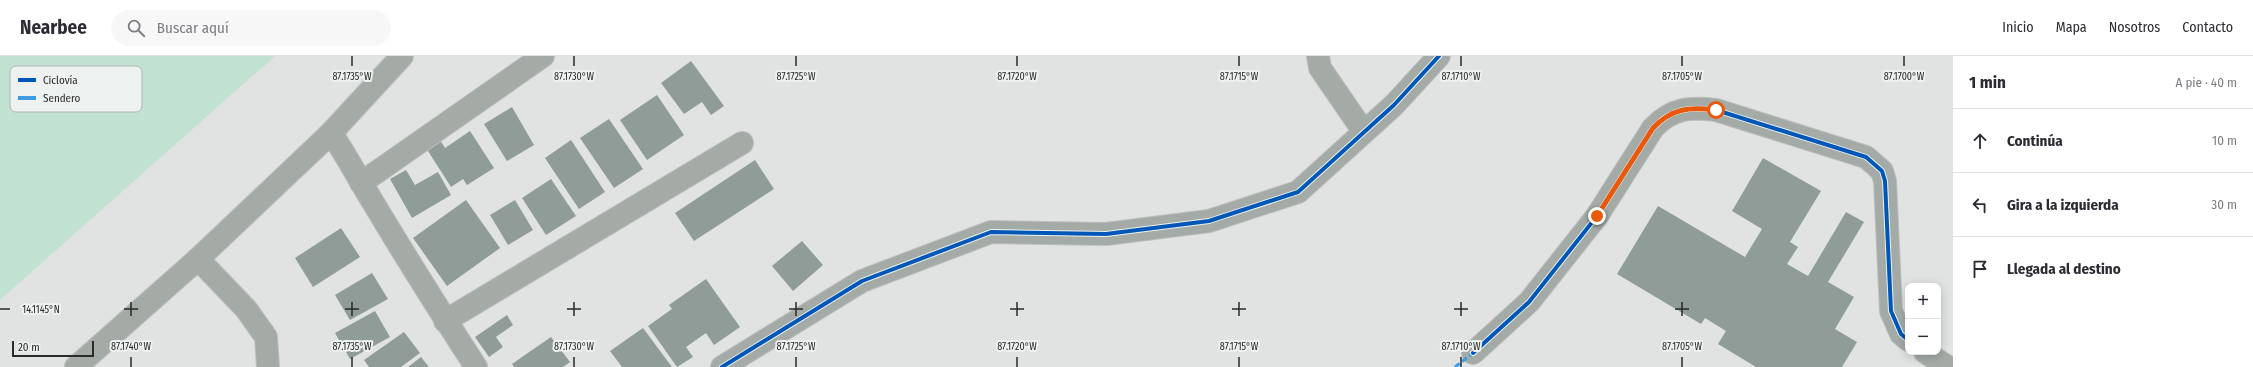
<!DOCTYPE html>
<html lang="es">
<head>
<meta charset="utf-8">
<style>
  body { margin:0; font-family:"Fira Sans Condensed",sans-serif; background:#f7f7f7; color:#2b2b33 }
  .controls { position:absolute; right:12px; bottom:12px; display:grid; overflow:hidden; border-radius:8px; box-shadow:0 2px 10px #0003 }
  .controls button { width:36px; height:36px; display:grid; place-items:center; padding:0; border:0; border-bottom:1px solid #e1e1e2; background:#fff; color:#2b2b33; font:20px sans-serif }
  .scale { position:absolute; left:12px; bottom:10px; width:82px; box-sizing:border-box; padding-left:4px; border:2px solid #292a29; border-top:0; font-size:11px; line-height:14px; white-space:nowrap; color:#292a29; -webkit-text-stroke:3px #edf1ef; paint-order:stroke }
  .stop { position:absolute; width:12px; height:12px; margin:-9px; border:3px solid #ea580c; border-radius:50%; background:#fff }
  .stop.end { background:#ea580c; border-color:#fff; box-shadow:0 1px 4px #0008 }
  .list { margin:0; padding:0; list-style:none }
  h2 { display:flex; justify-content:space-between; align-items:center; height:52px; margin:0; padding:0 16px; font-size:17px }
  h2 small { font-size:13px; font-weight:400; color:#7c7c81 }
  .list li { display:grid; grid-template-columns:26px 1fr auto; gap:12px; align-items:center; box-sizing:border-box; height:64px; padding:0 16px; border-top:1px solid #e1e1e2 }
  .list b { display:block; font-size:15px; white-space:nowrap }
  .list em { font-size:13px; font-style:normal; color:#7c7c81 }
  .icon { flex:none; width:22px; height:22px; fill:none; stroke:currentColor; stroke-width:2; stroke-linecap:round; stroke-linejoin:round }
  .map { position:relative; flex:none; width:1953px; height:311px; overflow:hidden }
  header { display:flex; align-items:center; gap:24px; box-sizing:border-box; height:56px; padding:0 20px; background:#fff; border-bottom:1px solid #e1e1e2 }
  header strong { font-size:19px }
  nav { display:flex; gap:22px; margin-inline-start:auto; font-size:14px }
  .search { width:280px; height:36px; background:#f7f7f7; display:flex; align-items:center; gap:10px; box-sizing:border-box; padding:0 14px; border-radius:22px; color:#7c7c81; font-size:15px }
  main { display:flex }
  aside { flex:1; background:#fff }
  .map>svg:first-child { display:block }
  .green { fill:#c1e1d1 }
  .building { fill:#909c97 }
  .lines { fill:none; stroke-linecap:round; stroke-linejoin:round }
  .minor-casing { stroke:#bcbebd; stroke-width:24 }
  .minor { stroke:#a4aba7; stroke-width:22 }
  .quiet { stroke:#3d9ce1; stroke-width:3; stroke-dasharray:6 3; stroke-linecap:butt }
  .cycleway-casing { stroke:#edf1ef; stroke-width:6 }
  .cycleway { stroke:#0057b8; stroke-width:4 }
  .route { stroke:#ea580c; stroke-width:5 }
  .ticks { fill:none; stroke:#292a29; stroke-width:1.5 }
  .key { fill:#edf1ef; stroke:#b2b5b4; stroke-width:1 }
  .key-label { font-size:11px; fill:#292a29 }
  .ticks-label { font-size:10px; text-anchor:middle; fill:#292a29; stroke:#edf1ef; stroke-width:4; stroke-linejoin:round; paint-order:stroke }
</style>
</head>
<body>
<header>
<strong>Nearbee</strong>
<div class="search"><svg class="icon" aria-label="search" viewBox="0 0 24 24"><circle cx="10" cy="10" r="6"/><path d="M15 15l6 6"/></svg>Buscar aquí</div>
<nav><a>Inicio</a><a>Mapa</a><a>Nosotros</a><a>Contacto</a></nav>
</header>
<main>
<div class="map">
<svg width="1953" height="311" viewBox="0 0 1953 311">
  <rect width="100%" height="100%" fill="#e1e3e2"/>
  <path class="green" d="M0 0H275L0 244Z"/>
  <g class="building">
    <path d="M691 5 724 50 711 59 702 46 684 58 661 27Z"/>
    <path d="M657 39 684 79 647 104 620 64Z"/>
    <path d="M512 51 534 89 507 105 484 68Z"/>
    <path d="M609 63 643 113 614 132 580 82Z"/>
    <path d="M470 75 494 112 467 129 463 123 451 131 421 84 435 76 445 92Z"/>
    <path d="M571 84 605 136 579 153 545 102Z"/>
    <path d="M1763 102 1821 135 1790 186 1798 191 1787 208 1808 220 1846 156 1864 166 1828 226 1854 241 1835 273 1857 286 1842 311H1756L1718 288 1726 275 1705 262 1701 268 1617 218 1658 150 1745 201 1762 173 1732 155Z"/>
    <path d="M755 104 774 133 694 185 675 157Z"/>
    <path d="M406 114 415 129 438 116 451 139 412 162 390 123Z"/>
    <path d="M551 123 576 160 546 179 522 142Z"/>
    <path d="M466 144 500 192 447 230 413 182Z"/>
    <path d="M515 144 533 174 508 189 490 159Z"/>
    <path d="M341 172 360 201 313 231 295 202Z"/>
    <path d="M802 185 823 209 793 235 772 210Z"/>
    <path d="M372 217 388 243 350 264 335 239Z"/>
    <path d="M706 223 740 271 714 289 706 277 686 291 693 301 677 311 648 270 672 253 669 249Z"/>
    <path d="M375 255 390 281 350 303 335 277Z"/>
    <path d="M507 259 513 269 496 281 503 291 489 301 475 281Z"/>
    <path d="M643 272 672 311H622L610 295Z"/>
    <path d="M404 276 420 297 401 311H369L364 304Z"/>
    <path d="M551 281 570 306 563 311H514L512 308Z"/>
    <path d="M421 301 429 311H408Z"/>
  </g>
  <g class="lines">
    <g class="minor-casing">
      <g id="minor">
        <path d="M1318 0 1320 12 1364 76"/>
        <path d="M331 77C347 100 359 124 374 148 407 203 441 257 476 311"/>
        <path d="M361 127 543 0"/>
        <path d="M198 203 246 253 266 281 268 311"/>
        <path d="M445 265 742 87"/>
        <path d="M1925 296 1948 311"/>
        <path d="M1473 297 1529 246 1597 160 1653 72C1672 52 1689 51 1716 54L1866 101 1882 115 1885 125 1891 255 1901 278 1908 284"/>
        <path d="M76 311 198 203 331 77 402 0"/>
        <path d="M722 311 862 225 991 176 1106 178 1209 165 1298 136 1394 49 1439 0"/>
      </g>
    </g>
    <use href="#minor" class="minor"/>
    <path class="quiet" d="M1455 311 1473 297"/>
    <g class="cycleway-casing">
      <g id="cycleway">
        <path d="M1473 297 1529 246 1597 160 1653 72C1672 52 1689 51 1716 54L1866 101 1882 115 1885 125 1891 255 1901 278 1908 284"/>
        <path d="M722 311 862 225 991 176 1106 178 1209 165 1298 136 1394 49 1439 0"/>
      </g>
    </g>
    <use href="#cycleway" class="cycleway"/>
  </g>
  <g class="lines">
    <path class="route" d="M1597 160 1653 72C1672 52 1689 51 1716 54"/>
  </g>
  <path class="ticks" d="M352 0V10M574 0V10M796 0V10M1017 0V10M1239 0V10M1461 0V10M1682 0V10M1904 0V10M131 246V260M352 246V260M574 246V260M796 246V260M1017 246V260M1239 246V260M1461 246V260M1682 246V260M0 253H10M124 253H138M345 253H359M567 253H581M789 253H803M1010 253H1024M1232 253H1246M1454 253H1468M1675 253H1689M131 301V311M352 301V311M574 301V311M796 301V311M1017 301V311M1239 301V311M1461 301V311M1682 301V311"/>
  <rect x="10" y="10" width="132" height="46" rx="6" class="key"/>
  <rect x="18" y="22" width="18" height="4" fill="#0057b8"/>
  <rect x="18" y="40" width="18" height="4" fill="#3d9ce1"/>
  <g class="key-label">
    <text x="43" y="28">Ciclovía</text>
    <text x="43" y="46">Sendero</text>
  </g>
  <g class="ticks-label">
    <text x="352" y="24">87.1735°W</text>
    <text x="574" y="24">87.1730°W</text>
    <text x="796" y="24">87.1725°W</text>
    <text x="1017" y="24">87.1720°W</text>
    <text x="1239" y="24">87.1715°W</text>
    <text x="1461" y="24">87.1710°W</text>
    <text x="1682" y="24">87.1705°W</text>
    <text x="1904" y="24">87.1700°W</text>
    <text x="41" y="257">14.1145°N</text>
    <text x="131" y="294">87.1740°W</text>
    <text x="352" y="294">87.1735°W</text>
    <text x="574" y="294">87.1730°W</text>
    <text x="796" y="294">87.1725°W</text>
    <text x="1017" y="294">87.1720°W</text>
    <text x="1239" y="294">87.1715°W</text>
    <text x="1461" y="294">87.1710°W</text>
    <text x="1682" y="294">87.1705°W</text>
  </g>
</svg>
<div class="controls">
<button>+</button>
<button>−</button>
</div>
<div class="scale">20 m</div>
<div class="stop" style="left:1716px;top:54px"></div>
<div class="stop end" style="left:1597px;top:160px"></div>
</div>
<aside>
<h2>1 min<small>A pie · 40 m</small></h2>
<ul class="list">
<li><svg class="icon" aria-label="ahead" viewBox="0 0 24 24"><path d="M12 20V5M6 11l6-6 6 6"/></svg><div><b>Continúa</b></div><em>10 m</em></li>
<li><svg class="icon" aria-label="left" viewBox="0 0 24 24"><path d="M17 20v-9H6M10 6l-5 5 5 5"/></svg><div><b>Gira a la izquierda</b></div><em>30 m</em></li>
<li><svg class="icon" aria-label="arrive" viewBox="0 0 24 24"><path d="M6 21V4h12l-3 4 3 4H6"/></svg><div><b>Llegada al destino</b></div></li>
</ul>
</aside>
</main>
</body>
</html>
